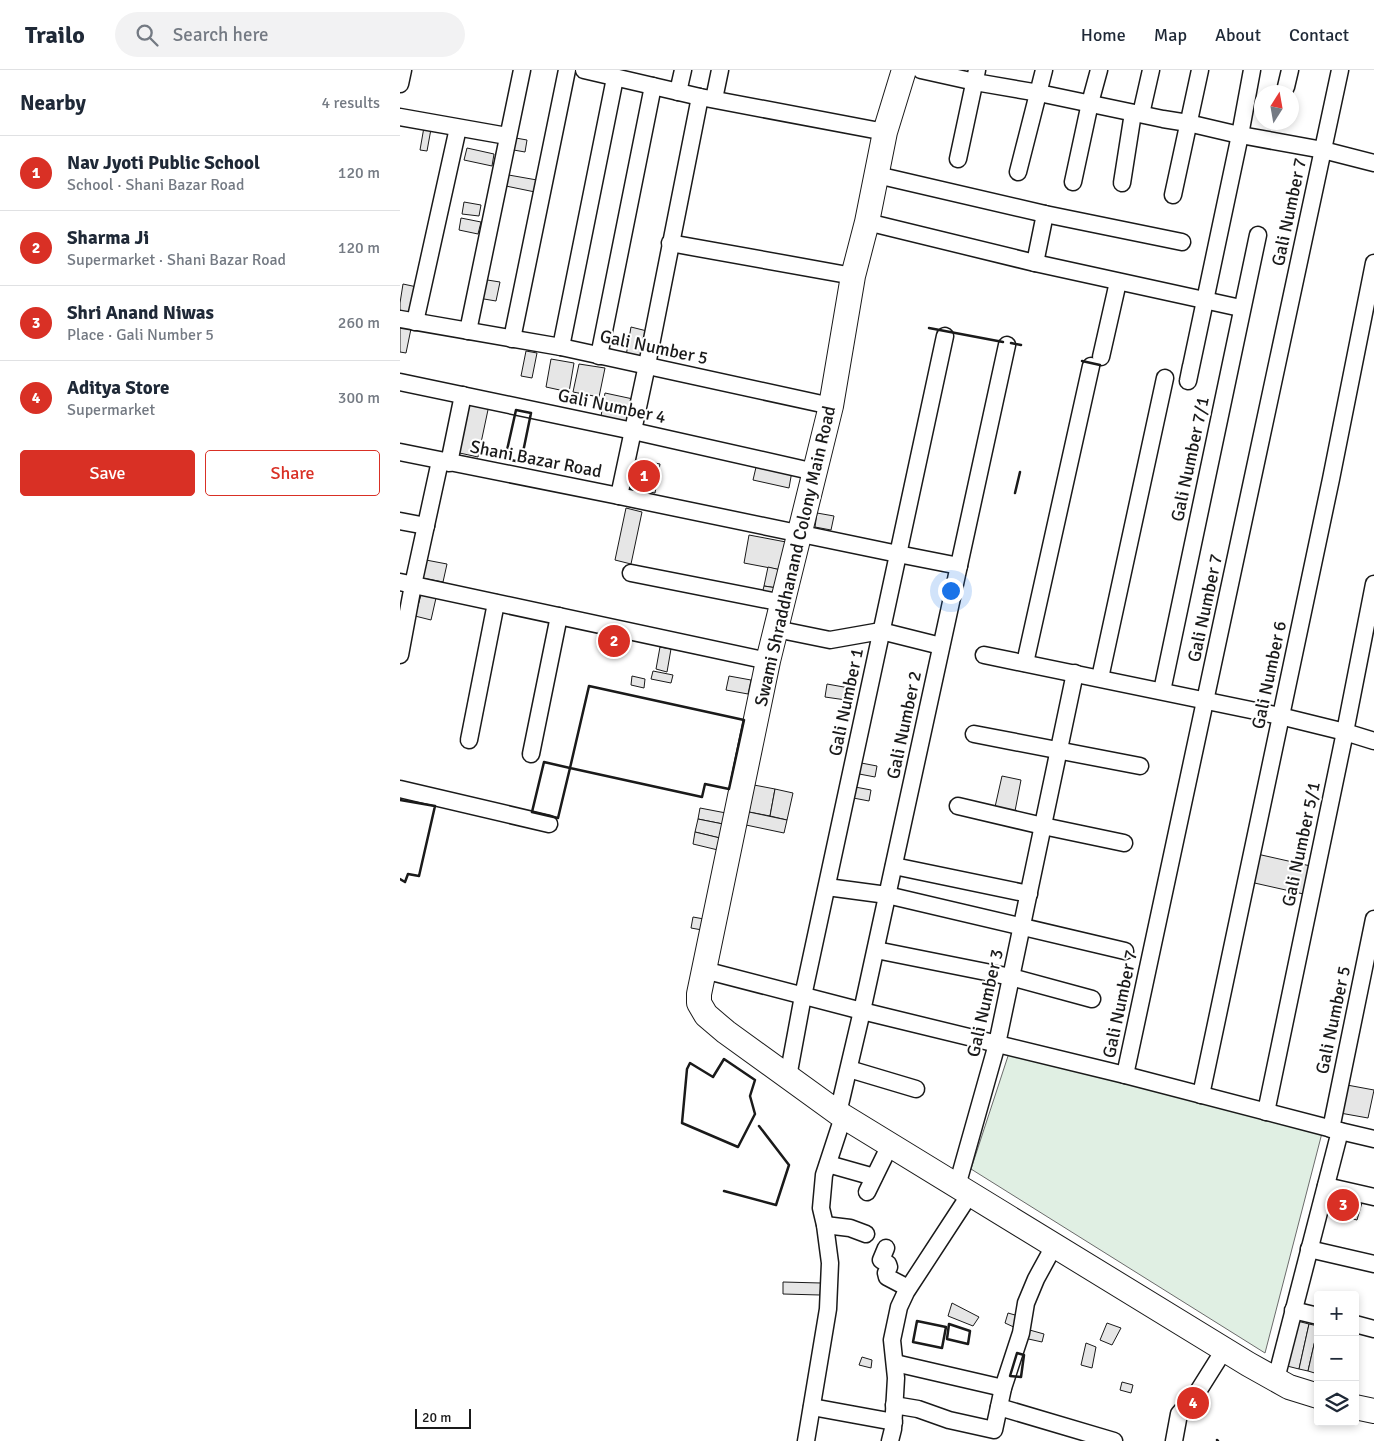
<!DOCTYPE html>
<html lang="en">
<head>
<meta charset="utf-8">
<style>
  body { margin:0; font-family:Signika,sans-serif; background:#f2f2f3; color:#1f2937 }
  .controls { position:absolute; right:15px; bottom:15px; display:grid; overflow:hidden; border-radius:5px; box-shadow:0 2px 8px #0003 }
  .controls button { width:45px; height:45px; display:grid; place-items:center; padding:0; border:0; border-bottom:1px solid #e0e1e3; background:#fff; color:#1f2937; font:25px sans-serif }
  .compass { position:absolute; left:854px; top:15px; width:45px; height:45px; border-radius:50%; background:#fff; box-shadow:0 2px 8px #0003; rotate:11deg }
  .scale { position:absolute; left:15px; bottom:12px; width:56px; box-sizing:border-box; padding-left:5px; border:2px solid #1a1a1a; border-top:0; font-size:14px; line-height:18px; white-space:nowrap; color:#1a1a1a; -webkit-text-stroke:4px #fff; paint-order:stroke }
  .you { position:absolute; left:550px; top:520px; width:18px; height:18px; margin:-12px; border:4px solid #fff; border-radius:50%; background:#1a73e8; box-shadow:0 0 0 8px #1a73e833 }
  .badge { display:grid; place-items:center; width:32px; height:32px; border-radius:50%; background:#d93025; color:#fff; font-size:16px; font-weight:700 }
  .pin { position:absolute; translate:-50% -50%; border:2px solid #fff; box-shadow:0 1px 5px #0006 }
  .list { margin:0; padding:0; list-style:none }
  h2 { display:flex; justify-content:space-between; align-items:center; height:65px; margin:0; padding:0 20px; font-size:21px }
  h2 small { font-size:16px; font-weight:400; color:#747a83 }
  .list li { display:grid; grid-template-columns:32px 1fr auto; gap:15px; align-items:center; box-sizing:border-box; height:75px; padding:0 20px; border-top:1px solid #e0e1e3 }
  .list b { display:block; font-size:19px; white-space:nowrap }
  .list p { margin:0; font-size:16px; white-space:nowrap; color:#747a83 }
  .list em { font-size:16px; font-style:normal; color:#747a83 }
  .actions { display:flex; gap:10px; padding:15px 20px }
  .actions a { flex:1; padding:11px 0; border:1px solid #d93025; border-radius:5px; text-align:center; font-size:18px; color:#d93025 }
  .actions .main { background:#d93025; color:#fff }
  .icon { flex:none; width:28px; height:28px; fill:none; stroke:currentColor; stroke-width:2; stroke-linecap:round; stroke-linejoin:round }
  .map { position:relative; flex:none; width:974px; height:1371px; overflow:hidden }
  header { display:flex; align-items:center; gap:30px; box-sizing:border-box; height:70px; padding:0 25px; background:#fff; border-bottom:1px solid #e0e1e3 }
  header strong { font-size:24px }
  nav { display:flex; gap:28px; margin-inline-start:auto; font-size:18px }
  .search { width:350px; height:45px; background:#f2f2f3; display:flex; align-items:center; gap:12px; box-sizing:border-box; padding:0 18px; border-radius:28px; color:#747a83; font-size:19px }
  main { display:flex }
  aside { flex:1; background:#fff }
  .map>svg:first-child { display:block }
  .green { fill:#e0efe3; stroke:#6a6a6a }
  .building { fill:#e6e6e6; stroke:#1a1a1a }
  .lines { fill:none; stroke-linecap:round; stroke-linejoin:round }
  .street-casing { stroke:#1a1a1a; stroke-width:19 }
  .secondary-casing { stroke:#1a1a1a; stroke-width:26 }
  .street { stroke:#fff; stroke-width:16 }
  .secondary { stroke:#fff; stroke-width:24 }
  .wall { stroke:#1a1a1a; stroke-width:2.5 }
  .labels { text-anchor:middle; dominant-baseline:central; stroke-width:4; stroke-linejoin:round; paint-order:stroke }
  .street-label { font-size:18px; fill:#1a1a1a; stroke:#fff }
</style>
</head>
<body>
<header>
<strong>Trailo</strong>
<div class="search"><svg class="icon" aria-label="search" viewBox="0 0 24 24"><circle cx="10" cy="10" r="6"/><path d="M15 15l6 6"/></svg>Search here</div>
<nav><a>Home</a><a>Map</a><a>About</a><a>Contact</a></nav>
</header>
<main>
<aside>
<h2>Nearby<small>4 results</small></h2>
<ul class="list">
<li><span class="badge">1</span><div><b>Nav Jyoti Public School</b><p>School · Shani Bazar Road</p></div><em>120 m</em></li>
<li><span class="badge">2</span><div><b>Sharma Ji</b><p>Supermarket · Shani Bazar Road</p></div><em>120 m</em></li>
<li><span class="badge">3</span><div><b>Shri Anand Niwas</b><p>Place · Gali Number 5</p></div><em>260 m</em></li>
<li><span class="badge">4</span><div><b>Aditya Store</b><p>Supermarket</p></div><em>300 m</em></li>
</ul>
<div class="actions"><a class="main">Save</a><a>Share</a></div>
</aside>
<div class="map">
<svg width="974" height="1371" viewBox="0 0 974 1371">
  <rect width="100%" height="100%" fill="#fff"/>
  <path class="green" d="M609 983 922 1063 865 1283 571 1099Z"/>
  <g class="building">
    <path d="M24 57 31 59 27 81 20 80Z"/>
    <path d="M110 67 127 70 125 82 108 79Z"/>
    <path d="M67 78 94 84 92 96 64 90Z"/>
    <path d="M103 104 137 110 135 122 101 115Z"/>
    <path d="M64 132 81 135 79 146 62 144Z"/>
    <path d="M61 148 81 152 78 164 59 160Z"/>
    <path d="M81 209 100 212 96 231 78 228Z"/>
    <path d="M3 214 17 217 12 245 0 243V233Z"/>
    <path d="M0 252 12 254 6 283 0 282Z"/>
    <path d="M231 257 247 261 241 289 226 286Z"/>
    <path d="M126 281 137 283 132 308 121 306Z"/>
    <path d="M151 289 174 293 169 322 146 317Z"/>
    <path d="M179 294 205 298 199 327 173 322Z"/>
    <path d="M205 323 233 329 228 358 200 352Z"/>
    <path d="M65 330 89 335 78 387 55 382Z"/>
    <path d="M233 389 260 394 255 423 227 418Z"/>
    <path d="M357 393 392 401 389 418 353 410Z"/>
    <path d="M226 438 242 442 231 494 215 490Z"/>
    <path d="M417 443 434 446 431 460 415 457Z"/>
    <path d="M349 465 386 472 381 500 344 493Z"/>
    <path d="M26 490 47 494 43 512 22 508Z"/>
    <path d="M368 497 381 500 377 518 364 516Z"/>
    <path d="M364 516 377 518 375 526 362 524Z"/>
    <path d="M21 525 36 528 31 550 15 546Z"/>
    <path d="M260 577 271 579 267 602 256 599Z"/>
    <path d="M253 601 273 605 271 613 251 609Z"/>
    <path d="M232 606 245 609 244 618 231 615Z"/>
    <path d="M329 606 351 610 348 624 326 620Z"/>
    <path d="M427 614 455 619 453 631 425 627Z"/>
    <path d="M456 692 477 696 475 707 454 703Z"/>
    <path d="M602 706 621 710 615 741 595 737Z"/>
    <path d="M354 715 375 719 370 746 349 742Z"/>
    <path d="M450 716 471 720 469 731 448 727Z"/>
    <path d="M375 719 393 723 387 750 370 746Z"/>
    <path d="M300 738 326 743 323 754 298 749Z"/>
    <path d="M349 742 387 750 384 763 346 755Z"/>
    <path d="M298 749 323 754 320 768 295 762Z"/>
    <path d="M295 762 320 768 318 780 293 774Z"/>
    <path d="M857 784 915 797 908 825 850 812Z"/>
    <path d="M293 847 304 849 302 860 291 858Z"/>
    <path d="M947 1015 974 1020 968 1048 940 1043Z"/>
    <path d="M929 1120 963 1129 957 1150 923 1141Z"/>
    <path d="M383 1212 421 1213 420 1225 383 1224Z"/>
    <path d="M552 1233 579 1247 573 1256 548 1246Z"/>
    <path d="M608 1243 622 1247 618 1259 605 1253Z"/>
    <path d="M897 1251 909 1254 899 1299 887 1296Z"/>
    <path d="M707 1253 721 1258 712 1275 700 1270Z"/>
    <path d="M909 1254 918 1256V1257L908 1301 899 1299Z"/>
    <path d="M918 1257V1304L908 1301Z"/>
    <path d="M626 1259 644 1264 642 1272 624 1268Z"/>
    <path d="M686 1273 696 1277 692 1298 681 1295Z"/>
    <path d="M462 1287 472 1290 471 1298 459 1295Z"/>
    <path d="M722 1312 733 1315 731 1323 720 1320Z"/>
  </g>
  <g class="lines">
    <g class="street-casing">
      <g id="street">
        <path d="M184 0 300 27 485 62"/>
        <path d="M521 0 575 12 639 23 763 49 788 53 835 64 923 80 974 93"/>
        <path d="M0 14 3 0"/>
        <path d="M886 17 890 0"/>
        <path d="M278 22 283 0"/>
        <path d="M314 29 320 0"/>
        <path d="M741 44 751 0"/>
        <path d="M0 47 107 66"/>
        <path d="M558 89 577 0"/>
        <path d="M618 102 644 0"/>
        <path d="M477 105 645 144 782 172"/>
        <path d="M673 112 690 33 699 0"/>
        <path d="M722 113 733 43"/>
        <path d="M773 125 800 0"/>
        <path d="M467 152 635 193 836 237"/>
        <path d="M270 173 453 206"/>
        <path d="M635 193 645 144"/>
        <path d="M0 249 161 277 431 336"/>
        <path d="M15 252 58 58"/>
        <path d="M68 261 122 0"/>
        <path d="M112 269 167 0"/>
        <path d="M161 277 215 8"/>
        <path d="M199 286 253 16"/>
        <path d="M701 287 718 212"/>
        <path d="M791 296 788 311 840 65 852 0"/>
        <path d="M0 312 233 361 415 402"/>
        <path d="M0 382 219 426 498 484 559 496"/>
        <path d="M49 393 63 325"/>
        <path d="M219 426 247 295 300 27"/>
        <path d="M0 451 26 456"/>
        <path d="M231 503 383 533"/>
        <path d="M0 512 368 591"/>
        <path d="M376 559 430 570 481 561 541 576"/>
        <path d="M0 585 13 515 40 391"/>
        <path d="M584 585 880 646 945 662 974 671"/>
        <path d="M625 593 691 296"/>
        <path d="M700 608 765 308"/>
        <path d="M762 621 858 165"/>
        <path d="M574 664 740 696"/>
        <path d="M69 670 96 533"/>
        <path d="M131 684 159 546"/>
        <path d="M0 719 149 754"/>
        <path d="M558 736 643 756 724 773"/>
        <path d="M494 796 629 824"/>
        <path d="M427 817 487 825 725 881"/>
        <path d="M476 880 611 907 692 929"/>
        <path d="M304 900 462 941 725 1005 940 1061 974 1069"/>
        <path d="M449 999 516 1019"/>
        <path d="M725 1005 940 0"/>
        <path d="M388 1007 403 926 545 266"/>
        <path d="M801 1025 931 409 974 193"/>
        <path d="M866 1042 945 662 974 514"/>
        <path d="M438 1043 462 941 607 275"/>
        <path d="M931 1059 974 849"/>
        <path d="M428 1094 474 1107"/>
        <path d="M557 1116 597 974 675 603"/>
        <path d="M926 1116 974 1127"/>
        <path d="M467 1122 490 1075"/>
        <path d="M425 1155 450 1158 466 1164"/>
        <path d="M486 1178 481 1190 488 1194 489 1197 486 1203 487 1207 508 1218"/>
        <path d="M909 1179 974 1194"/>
        <path d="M893 1240 918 1246"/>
        <path d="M955 1254 974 1259"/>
        <path d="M495 1293 603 1318"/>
        <path d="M876 1309 940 1061"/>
        <path d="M494 1335 518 1339 549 1350 594 1360 603 1318 621 1263 626 1233 636 1209 654 1176"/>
        <path d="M412 1337 494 1352"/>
        <path d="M599 1337 714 1371"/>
        <path d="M406 1371 428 1239 430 1193 425 1155 421 1138 424 1105 443 1047"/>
        <path d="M490 1371 493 1359 496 1308 492 1270 499 1237 506 1222 570 1124"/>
        <path d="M774 1371 779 1344 797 1323 824 1280"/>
      </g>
    </g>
    <g class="secondary-casing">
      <g id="secondary">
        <path d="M504 0 485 62 467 152 453 206 431 336 368 591 304 900 299 924V933L306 945 326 962 438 1043 848 1294 889 1317 918 1326"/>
        <path d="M955 1337 974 1341"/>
      </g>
    </g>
    <use href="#street" class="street"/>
    <use href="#secondary" class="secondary"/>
    <g class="wall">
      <path d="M529 258 603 272"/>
      <path d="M611 273 621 275"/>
      <path d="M682 291 700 295"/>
      <path d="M116 340 131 343 121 392 105 389Z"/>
      <path d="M615 423 620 402"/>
      <path d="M189 616 344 650 329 719 305 714 302 727 170 698Z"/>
      <path d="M144 692 170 698 158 748 132 742Z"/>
      <path d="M0 730 35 736 19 806 8 804 5 812 0 809"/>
      <path d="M324 989 355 1010 350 1026 355 1044 338 1077 282 1053 287 999 290 993 313 1007Z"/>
      <path d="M324 1121 376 1135 389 1095 359 1056"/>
      <path d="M517 1251 546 1257 542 1278 513 1272Z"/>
      <path d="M549 1254 570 1261 568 1274 547 1269Z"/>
      <path d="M617 1283 624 1285 621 1307 610 1306Z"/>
      <path d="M817 1370 818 1371"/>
    </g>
  </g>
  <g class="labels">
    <g class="street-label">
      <text transform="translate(889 142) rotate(-78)">Gali Number 7</text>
      <text transform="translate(254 277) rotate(12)">Gali Number 5</text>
      <text transform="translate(212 336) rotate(12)">Gali Number 4</text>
      <text transform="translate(136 389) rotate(11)">Shani Bazar Road</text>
      <text transform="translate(790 389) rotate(-78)">Gali Number 7/1</text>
      <text transform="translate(395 486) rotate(-77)">Swami Shraddhanand Colony Main Road</text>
      <text transform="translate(805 538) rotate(-78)">Gali Number 7</text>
      <text transform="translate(869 605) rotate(-78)">Gali Number 6</text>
      <text transform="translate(446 632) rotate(-78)">Gali Number 1</text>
      <text transform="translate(504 655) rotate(-78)">Gali Number 2</text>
      <text transform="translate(901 774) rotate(-78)">Gali Number 5/1</text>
      <text transform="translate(585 933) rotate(-77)">Gali Number 3</text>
      <text transform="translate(720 934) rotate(-78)">Gali Number 7</text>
      <text transform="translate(933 950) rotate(-78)">Gali Number 5</text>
    </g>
  </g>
</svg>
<div class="controls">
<button>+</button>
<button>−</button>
<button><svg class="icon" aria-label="layers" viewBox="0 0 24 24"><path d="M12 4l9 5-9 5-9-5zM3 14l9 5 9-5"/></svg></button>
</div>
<svg class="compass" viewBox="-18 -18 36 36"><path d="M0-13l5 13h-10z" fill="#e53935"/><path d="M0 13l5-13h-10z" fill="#747a83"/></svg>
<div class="scale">20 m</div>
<div class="you"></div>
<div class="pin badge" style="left:244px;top:406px">1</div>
<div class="pin badge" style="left:214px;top:571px">2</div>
<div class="pin badge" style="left:943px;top:1135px">3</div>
<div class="pin badge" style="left:793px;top:1333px">4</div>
</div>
</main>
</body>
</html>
